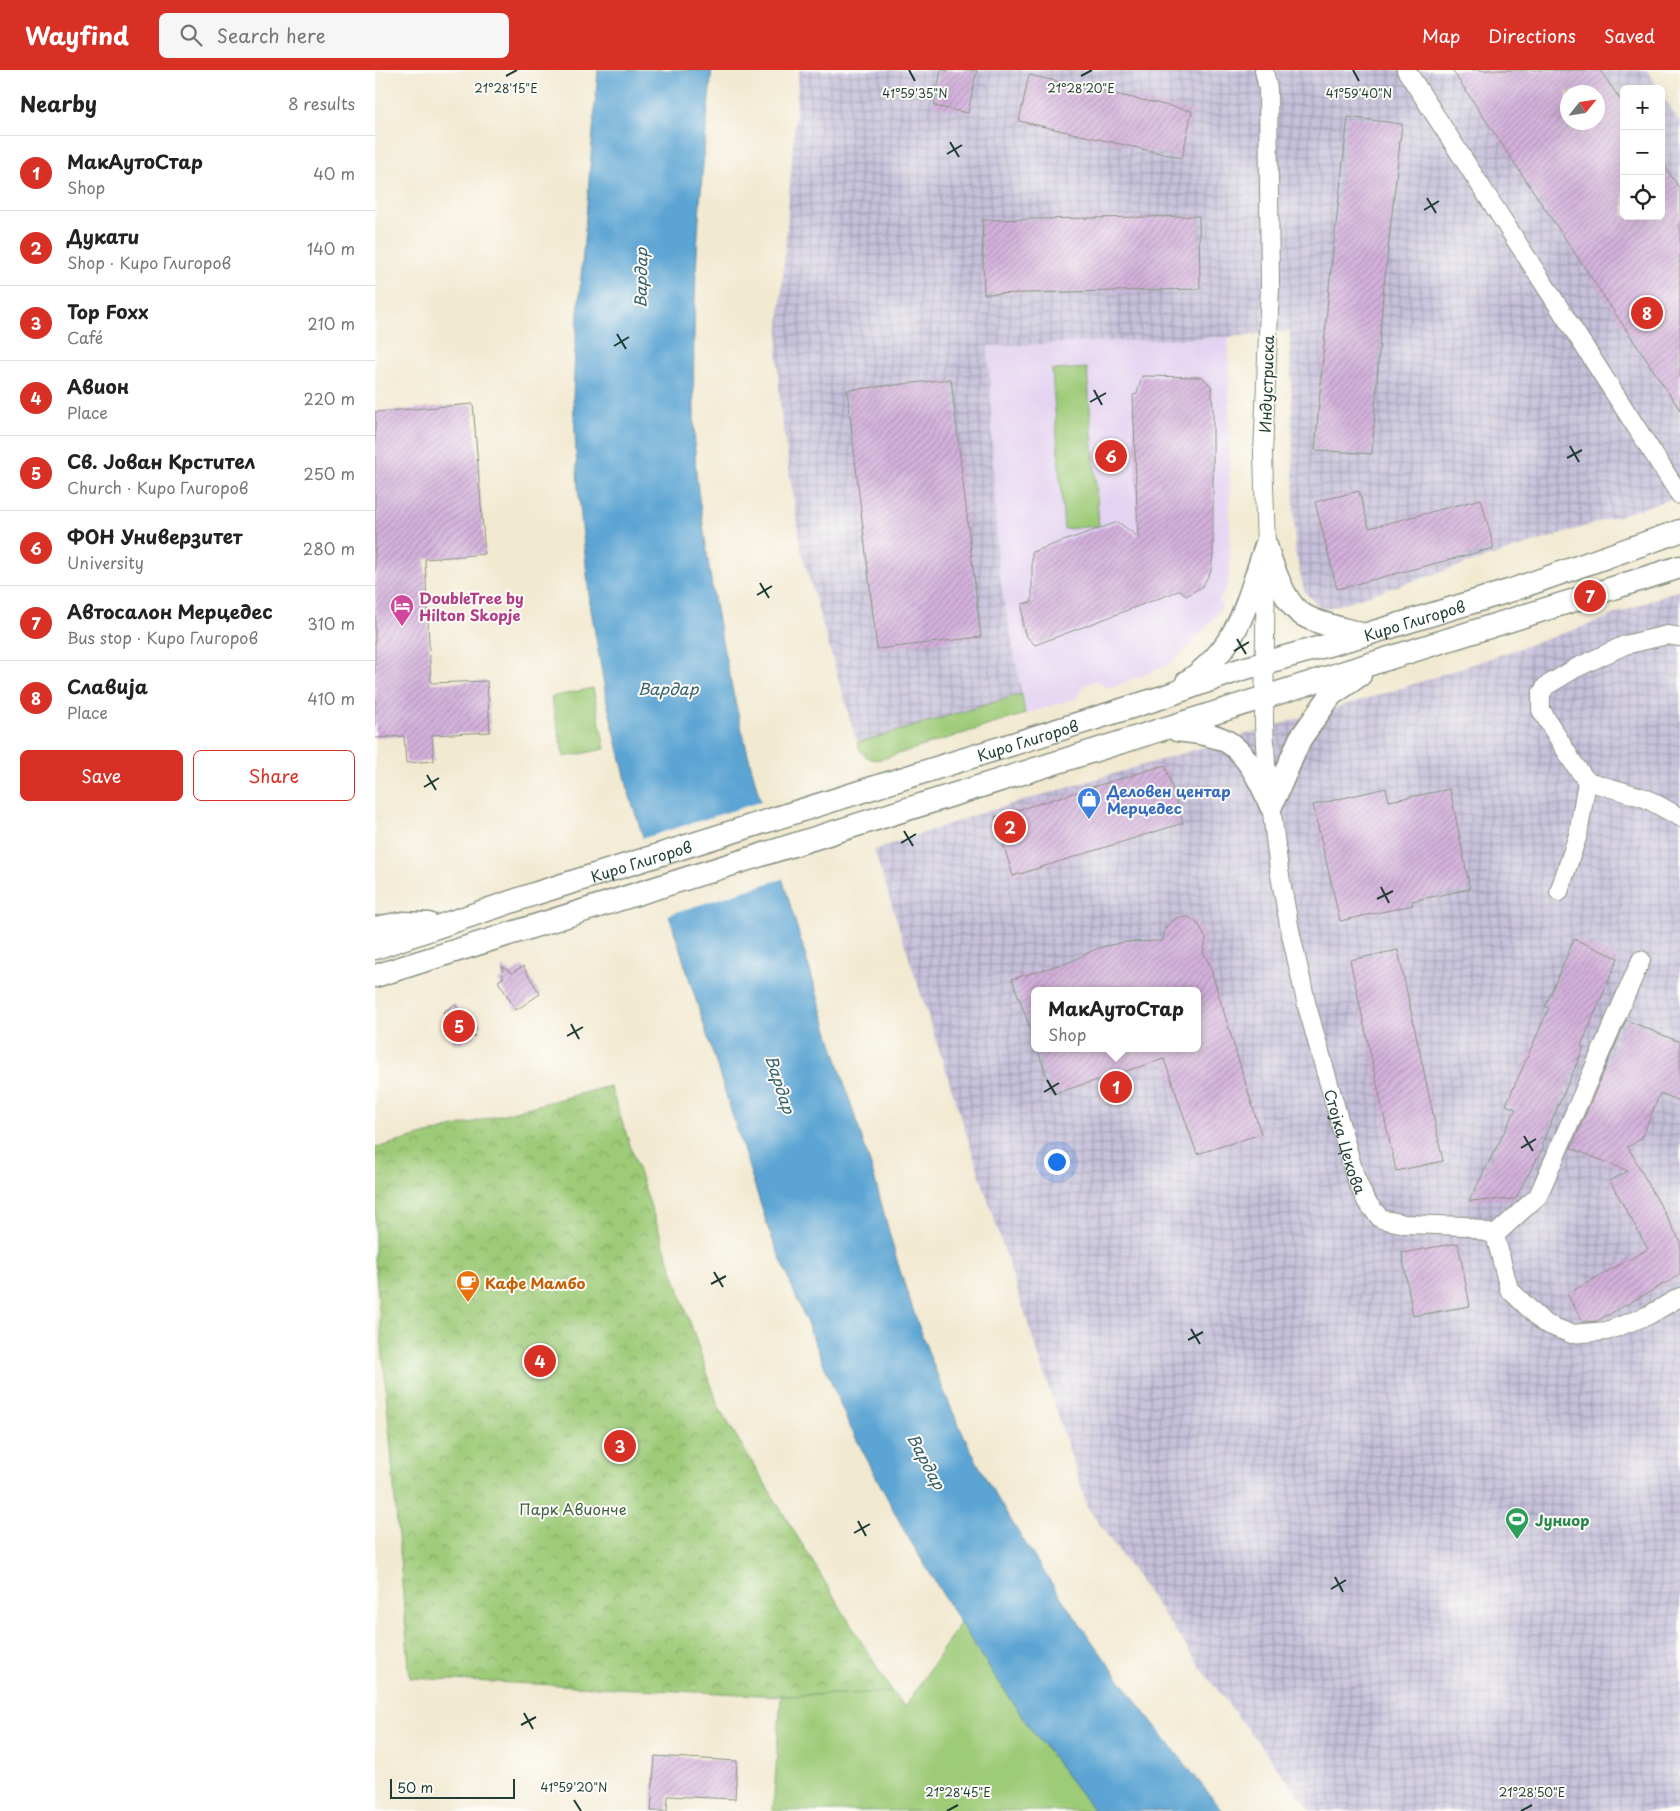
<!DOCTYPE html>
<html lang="en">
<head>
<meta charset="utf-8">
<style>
  body { margin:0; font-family:"Playpen Sans",sans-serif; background:#f6f6f6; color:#222 }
  .controls { position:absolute; right:15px; top:15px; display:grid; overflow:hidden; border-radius:8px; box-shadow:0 5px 20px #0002 }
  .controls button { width:45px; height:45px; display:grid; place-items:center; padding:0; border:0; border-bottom:1px solid #e0e0e0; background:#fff; color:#222; font:25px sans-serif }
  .compass { position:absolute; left:1185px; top:15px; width:45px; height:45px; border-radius:50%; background:#fff; box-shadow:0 5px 20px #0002; rotate:60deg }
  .scale { position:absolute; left:15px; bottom:12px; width:125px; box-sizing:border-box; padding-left:5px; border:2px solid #1f3d34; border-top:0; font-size:14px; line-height:18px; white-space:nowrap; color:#1f3d34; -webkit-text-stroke:4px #fdfcf7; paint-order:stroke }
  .you { position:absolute; left:681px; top:1091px; width:18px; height:18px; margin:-12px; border:4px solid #fff; border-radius:50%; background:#1a73e8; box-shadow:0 0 0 8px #1a73e833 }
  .badge { display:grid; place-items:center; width:32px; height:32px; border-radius:50%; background:#d93025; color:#fff; font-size:16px; font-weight:700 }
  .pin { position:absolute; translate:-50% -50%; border:2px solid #fff; box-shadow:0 1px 5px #0006 }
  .popup { position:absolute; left:656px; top:917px; width:170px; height:65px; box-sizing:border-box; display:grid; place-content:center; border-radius:8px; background:#fff; filter:drop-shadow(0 1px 4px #0005); font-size:16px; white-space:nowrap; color:#767676 }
  .popup b { font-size:19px; color:#222 }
  .popup::after { content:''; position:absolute; left:50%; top:100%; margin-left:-10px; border:10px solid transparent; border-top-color:#fff }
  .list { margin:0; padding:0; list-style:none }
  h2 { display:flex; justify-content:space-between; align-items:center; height:65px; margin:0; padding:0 20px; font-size:21px }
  h2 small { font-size:16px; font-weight:400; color:#767676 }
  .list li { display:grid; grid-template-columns:32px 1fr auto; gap:15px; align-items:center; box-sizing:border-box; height:75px; padding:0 20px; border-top:1px solid #e0e0e0 }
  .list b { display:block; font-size:19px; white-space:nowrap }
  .list p { margin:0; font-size:16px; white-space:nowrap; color:#767676 }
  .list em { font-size:16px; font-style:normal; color:#767676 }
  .actions { display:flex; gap:10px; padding:15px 20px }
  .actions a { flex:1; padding:11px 0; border:1px solid #d93025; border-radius:8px; text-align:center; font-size:18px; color:#d93025 }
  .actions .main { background:#d93025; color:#fff }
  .icon { flex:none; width:28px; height:28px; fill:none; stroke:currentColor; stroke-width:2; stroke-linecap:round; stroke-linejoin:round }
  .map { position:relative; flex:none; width:1305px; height:1741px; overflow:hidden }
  header { display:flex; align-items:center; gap:30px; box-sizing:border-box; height:70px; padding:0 25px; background:#d93025; color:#fff }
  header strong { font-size:24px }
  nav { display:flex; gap:28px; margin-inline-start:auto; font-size:18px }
  .search { width:350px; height:45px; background:#f6f6f6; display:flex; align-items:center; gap:12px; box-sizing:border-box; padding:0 18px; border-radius:8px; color:#767676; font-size:19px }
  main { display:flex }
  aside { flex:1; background:#fff }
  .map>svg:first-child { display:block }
  .built { fill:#e4d3f2 }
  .industrial { fill:url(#industrial-grid); fill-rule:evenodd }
  .grass { fill:#9ecb78; stroke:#5e8456 }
  .park { fill:url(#park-crowns); stroke:#5e8456 }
  .water { fill:#5ca4d3; stroke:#3e7084 }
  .pier { fill:#f2e9d1 }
  .building { fill:url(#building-hatch); fill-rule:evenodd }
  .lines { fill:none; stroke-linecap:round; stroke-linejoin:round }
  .minor-casing { stroke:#889382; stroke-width:20 }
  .tertiary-casing { stroke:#889382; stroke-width:25 }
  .minor { stroke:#fff; stroke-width:18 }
  .tertiary { stroke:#fff; stroke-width:22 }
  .ticks { fill:none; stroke:#1f3d34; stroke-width:2 }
  .labels { text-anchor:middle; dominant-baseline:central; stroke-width:4; stroke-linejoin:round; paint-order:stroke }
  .street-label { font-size:15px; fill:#1f3d34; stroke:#fdfcf7 }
  .hotel-label { font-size:15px; font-weight:bold; fill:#b23c85; stroke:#fdfcf7; text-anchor:start }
  .shop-label { font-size:15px; font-weight:bold; fill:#366cbe; stroke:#fdfcf7; text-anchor:start }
  .food-label { font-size:15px; font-weight:bold; fill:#c56008; stroke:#fdfcf7; text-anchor:start }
  .park-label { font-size:15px; fill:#3f6045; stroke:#fdfcf7 }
  .leisure-label { font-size:15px; font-weight:bold; fill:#27864d; stroke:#fdfcf7; text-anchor:start }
  .water-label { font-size:16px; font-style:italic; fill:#34616c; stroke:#fdfcf7 }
  .ticks-label { font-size:12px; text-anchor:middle; fill:#1f3d34; stroke:#fdfcf7; stroke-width:4; stroke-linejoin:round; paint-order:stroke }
</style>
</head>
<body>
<header>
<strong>Wayfind</strong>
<div class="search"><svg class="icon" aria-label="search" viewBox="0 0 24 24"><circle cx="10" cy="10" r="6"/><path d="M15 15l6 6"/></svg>Search here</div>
<nav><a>Map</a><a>Directions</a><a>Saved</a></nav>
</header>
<main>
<aside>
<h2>Nearby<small>8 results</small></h2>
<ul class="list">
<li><span class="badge">1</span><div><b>МакАутоСтар</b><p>Shop</p></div><em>40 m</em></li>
<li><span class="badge">2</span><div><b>Дукати</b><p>Shop · Киро Глигоров</p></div><em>140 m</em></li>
<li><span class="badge">3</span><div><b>Top Foxx</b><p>Café</p></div><em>210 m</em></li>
<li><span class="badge">4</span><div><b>Авион</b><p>Place</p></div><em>220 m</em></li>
<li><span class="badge">5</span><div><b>Св. Јован Крстител</b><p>Church · Киро Глигоров</p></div><em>250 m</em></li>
<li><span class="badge">6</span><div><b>ФОН Универзитет</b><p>University</p></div><em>280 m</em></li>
<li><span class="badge">7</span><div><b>Автосалон Мерцедес</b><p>Bus stop · Киро Глигоров</p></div><em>310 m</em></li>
<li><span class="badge">8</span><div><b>Славија</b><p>Place</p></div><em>410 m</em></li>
</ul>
<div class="actions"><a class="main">Save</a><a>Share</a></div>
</aside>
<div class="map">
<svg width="1305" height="1741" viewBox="0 0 1305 1741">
  <defs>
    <pattern id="industrial-grid" width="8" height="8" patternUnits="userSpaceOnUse" patternTransform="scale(1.25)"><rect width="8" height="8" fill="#c6c0da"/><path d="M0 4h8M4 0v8" fill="none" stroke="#a09db2"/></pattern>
    <pattern id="park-crowns" width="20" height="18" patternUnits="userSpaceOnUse" patternTransform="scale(1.25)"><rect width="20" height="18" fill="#9ecb78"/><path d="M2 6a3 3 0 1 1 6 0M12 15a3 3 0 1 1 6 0" fill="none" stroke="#80a663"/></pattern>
    <pattern id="building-hatch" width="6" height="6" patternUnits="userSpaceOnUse" patternTransform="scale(1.25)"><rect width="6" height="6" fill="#d4b1dc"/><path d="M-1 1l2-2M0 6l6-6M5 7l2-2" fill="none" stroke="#ab91b3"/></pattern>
  </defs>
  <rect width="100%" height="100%" fill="#fdfcf7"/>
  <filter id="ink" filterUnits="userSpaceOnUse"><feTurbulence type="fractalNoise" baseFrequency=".02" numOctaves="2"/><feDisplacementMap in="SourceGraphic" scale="10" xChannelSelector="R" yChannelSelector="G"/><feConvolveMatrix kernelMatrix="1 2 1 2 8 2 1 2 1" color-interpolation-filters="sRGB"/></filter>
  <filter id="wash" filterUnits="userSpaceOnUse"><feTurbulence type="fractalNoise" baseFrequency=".0096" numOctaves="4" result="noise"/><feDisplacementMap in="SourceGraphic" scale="20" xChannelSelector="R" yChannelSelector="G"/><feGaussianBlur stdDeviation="1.12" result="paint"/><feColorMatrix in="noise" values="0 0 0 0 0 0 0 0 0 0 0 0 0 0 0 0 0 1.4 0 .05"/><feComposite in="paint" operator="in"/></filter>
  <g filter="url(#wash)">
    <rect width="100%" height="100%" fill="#f2e9d1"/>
    <path class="built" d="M854 267 855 496 852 516 844 531 848 536 817 574 793 595 738 617H730L722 610 709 615 702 628 650 644 623 499 613 276Z"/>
    <g class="industrial">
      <path d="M424 0H1272L1284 19H1249V146H1286V23L1305 53V426L947 540 929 521 920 481 915 261 854 267 613 276 623 499 647 624 482 673 426 480 406 343 402 283ZM1192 22H1222V52H1192Z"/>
      <path d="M1305 519V1741H936L834 1609 713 1438 499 780 600 745 1030 617 1213 555ZM660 921H822V978H660Z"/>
    </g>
    <g class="grass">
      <path d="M712 298 724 456 689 459 677 300Z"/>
      <path d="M218 618 230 679 189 687 176 627Z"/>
      <path d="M647 624 650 644 507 689C494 692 486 684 482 673Z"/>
      <path d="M585 1553 655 1658 719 1741H398L406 1626 517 1622 530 1637Z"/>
    </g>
    <path class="park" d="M235 1016 344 1338 517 1622 406 1626 35 1608 0 1190V1078Z"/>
    <path class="water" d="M223 0H337C323 133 314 267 321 402 323 426 328 451 331 476 346 588 375 696 406 804 434 897 461 989 491 1081 506 1126 515 1172 530 1216 552 1283 579 1352 614 1414 682 1530 763 1637 848 1741H719L655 1658 585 1553 530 1462 473 1353 394 1161 296 851 255 727 232 632 215 534 203 418 198 327 200 280Z"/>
    <path class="pier" d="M388 731 410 808 292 845 266 769Z"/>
    <g id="blocks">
      <g class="building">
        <path d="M566 0H602L593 43 559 36Z"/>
        <path d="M1077 0H1225L1249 35V146H1286V91L1305 119V340ZM1192 22H1222V52H1192Z"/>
        <path d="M654 5 817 41 807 88 644 51Z"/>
        <path d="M973 47 1027 54 1008 224 997 384 940 380 954 217Z"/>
        <path d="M824 146 825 219 609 224 607 150Z"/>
        <path d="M767 306 827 307 836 316 838 338V484L836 501 827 517 811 526 806 520 660 575 651 566 648 557 647 534 657 532V482L743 452 763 467 758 325 762 324Z"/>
        <path d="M576 309 606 567 502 579 472 320Z"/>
        <path d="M98 334 110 484 50 489 56 613 112 611 115 662 57 665 59 691 31 693 29 666 0 668V342Z"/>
        <path d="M984 421 994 458 1106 429 1119 478 962 519 940 432Z"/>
        <path d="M790 695 808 753 638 806 620 747Z"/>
        <path d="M1011 718 1014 731 1075 719 1095 819 1037 831 1038 835 965 851 938 735Z"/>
        <path d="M814 847 824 855 831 869 828 882 834 893 886 1064 822 1084 789 989 678 1024 662 978H822V921H660V966H658L637 909 697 891 723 878 749 872 788 871 790 857 802 848Z"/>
        <path d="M1199 869 1243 888 1206 976 1209 977 1166 1075 1169 1076 1140 1129 1094 1131 1141 1039 1131 1035 1174 938 1170 937Z"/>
        <path d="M1023 880 1068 1091 1021 1101 975 890Z"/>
        <path d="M127 896 137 903 148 896 165 924 141 940 123 911 128 908Z"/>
        <path d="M80 934 85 942 89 940 102 960 98 962 100 966 85 974 83 972 80 974 67 953 72 950 68 942Z"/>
        <path d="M1251 950 1305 972V1031L1285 1023 1267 1068 1253 1077 1305 1171V1205L1222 1251 1208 1252 1192 1224 1273 1179 1235 1111 1253 1101 1196 1078Z"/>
        <path d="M1083 1173 1095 1236 1038 1246 1027 1183Z"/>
        <path d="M280 1686 362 1691 360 1729 293 1726 292 1741H276Z"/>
      </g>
    </g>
  </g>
  <g filter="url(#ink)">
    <use href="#blocks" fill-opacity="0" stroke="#889382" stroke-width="1"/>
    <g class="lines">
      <g class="minor-casing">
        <g id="minor">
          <path id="s1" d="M889 0 893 19 895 217 888 384 891 476 889 654 891 694 904 800 915 860 932 936 980 1106 991 1131 1006 1149 1030 1154 1091 1156 1120 1165 1134 1219 1169 1253 1196 1264 1232 1261 1274 1245 1305 1227"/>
          <path d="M1031 0 1305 425"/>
          <path d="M1305 567 1292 565 1250 575 1201 598 1171 616 1166 624V640L1199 694 1212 711 1270 728 1305 747"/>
          <path d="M1184 822 1203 765 1212 711"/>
          <path d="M1120 1165 1163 1126 1266 890"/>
        </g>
      </g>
      <g class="tertiary-casing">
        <g id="tertiary">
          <path d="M891 476C897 495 910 537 930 546 946 555 971 559 989 565"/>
          <path d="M812 612C866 575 871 533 891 476"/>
          <path d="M802 660C817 662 833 663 847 669 870 679 887 714 896 736"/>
          <path d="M896 736 925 669 956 625 985 605"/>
          <path d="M0 858 28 853 53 854"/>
          <path id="s2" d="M0 878 159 824 788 627 864 600 989 565 1137 520 1305 461"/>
          <path d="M0 906 1305 497"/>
        </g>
      </g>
      <use href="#minor" class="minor"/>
      <use href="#tertiary" class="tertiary"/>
    </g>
  </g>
  <path class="ticks" d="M534 0 540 11M978 0 984 11M131 6 142 0M706 6 717 0M575 72 584 87M572 84 587 75M1052 128 1061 143M1049 140 1064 131M242 264 251 279M239 276 254 267M719 320 727 335M715 332 731 323M1195 376 1204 392M1192 388 1207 380M385 513 394 528M382 525 397 516M862 569 871 584M859 581 874 572M52 705 61 720M49 717 64 708M529 761 538 776M526 773 541 764M1006 817 1014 833M1002 829 1018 821M196 954 204 969M192 966 208 957M672 1010 681 1025M669 1022 684 1013M1149 1066 1158 1081M1146 1078 1161 1069M339 1202 348 1217M336 1214 351 1206M816 1259 825 1274M813 1270 828 1262M483 1451 491 1466M479 1463 495 1454M960 1507 968 1522M956 1519 971 1510M149 1643 158 1659M146 1655 161 1647M199 1730 206 1741M572 1741 583 1735M1146 1741 1157 1735"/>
  <defs>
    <g id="hotel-pin" transform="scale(1.25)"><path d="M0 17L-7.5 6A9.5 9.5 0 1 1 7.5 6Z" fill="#d1479c" stroke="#fdfcf7"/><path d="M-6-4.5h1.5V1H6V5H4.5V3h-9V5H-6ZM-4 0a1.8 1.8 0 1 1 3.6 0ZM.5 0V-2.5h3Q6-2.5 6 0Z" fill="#fff"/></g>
    <g id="shop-pin" transform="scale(1.25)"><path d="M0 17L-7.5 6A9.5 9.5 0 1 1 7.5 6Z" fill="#3f7fe0" stroke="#fdfcf7"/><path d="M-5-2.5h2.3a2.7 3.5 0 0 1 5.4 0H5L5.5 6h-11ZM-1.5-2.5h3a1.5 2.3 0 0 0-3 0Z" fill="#fff"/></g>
    <g id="cafe-pin" transform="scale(1.25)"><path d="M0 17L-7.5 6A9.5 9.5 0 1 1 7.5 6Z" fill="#e8710a" stroke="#fdfcf7"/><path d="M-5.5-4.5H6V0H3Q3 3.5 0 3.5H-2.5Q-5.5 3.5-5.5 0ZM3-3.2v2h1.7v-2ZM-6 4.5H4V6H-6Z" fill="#fff"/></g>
    <g id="stadium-pin" transform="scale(1.25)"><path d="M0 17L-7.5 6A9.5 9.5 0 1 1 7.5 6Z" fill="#2e9e5b" stroke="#fdfcf7"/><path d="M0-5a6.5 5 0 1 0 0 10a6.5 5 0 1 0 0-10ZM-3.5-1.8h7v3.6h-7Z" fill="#fff"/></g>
  </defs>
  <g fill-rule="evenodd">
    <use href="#hotel-pin" x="27" y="536"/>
    <use href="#shop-pin" x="714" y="729"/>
    <use href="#cafe-pin" x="93" y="1212"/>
    <use href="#stadium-pin" x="1142" y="1449"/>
  </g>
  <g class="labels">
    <g class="street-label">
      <text transform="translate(891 314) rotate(-88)">Индустриска</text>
      <text stroke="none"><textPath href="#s2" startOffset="1090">Киро Глигоров</textPath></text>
      <text stroke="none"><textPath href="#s2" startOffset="685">Киро Глигоров</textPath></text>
      <text stroke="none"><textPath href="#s2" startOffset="280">Киро Глигоров</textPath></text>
      <text stroke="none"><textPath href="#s1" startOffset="1081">Стојка Цекова</textPath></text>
    </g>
    <g class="hotel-label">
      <text x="44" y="527">DoubleTree by<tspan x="44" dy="17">Hilton Skopje</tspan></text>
    </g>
    <g class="shop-label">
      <text x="732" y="720">Деловен центар<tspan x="732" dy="17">Мерцедес</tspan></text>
    </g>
    <g class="food-label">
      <text x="110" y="1212">Кафе Мамбо</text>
    </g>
    <g class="park-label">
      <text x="198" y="1438">Парк Авионче</text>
    </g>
    <g class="leisure-label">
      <text x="1160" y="1449">Јуниор</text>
    </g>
    <g class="water-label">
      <text transform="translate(265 208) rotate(-89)">Вардар</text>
      <text x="293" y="618">Вардар</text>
      <text transform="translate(406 1014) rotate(72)">Вардар</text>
      <text transform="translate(552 1391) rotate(62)">Вардар</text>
    </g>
  </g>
  <g class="ticks-label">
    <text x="131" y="23">21°28'15"E</text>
    <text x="706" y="23">21°28'20"E</text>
    <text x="984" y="28">41°59'40"N</text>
    <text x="540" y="28">41°59'35"N</text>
    <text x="199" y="1722">41°59'20"N</text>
    <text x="583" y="1727">21°28'45"E</text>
    <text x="1157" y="1727">21°28'50"E</text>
  </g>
</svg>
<div class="controls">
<button>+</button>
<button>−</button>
<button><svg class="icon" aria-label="locate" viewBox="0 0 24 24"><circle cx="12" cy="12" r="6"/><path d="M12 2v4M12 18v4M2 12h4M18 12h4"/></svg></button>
</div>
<svg class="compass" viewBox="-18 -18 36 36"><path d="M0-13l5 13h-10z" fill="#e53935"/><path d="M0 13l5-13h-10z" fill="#767676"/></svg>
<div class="scale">50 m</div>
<div class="you"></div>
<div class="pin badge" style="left:741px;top:1017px">1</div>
<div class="popup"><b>МакАутоСтар</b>Shop</div>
<div class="pin badge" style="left:635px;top:757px">2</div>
<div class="pin badge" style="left:245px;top:1376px">3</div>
<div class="pin badge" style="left:165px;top:1291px">4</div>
<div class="pin badge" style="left:84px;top:956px">5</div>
<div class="pin badge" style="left:736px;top:386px">6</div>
<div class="pin badge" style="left:1215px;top:526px">7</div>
<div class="pin badge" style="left:1272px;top:243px">8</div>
</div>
</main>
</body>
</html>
